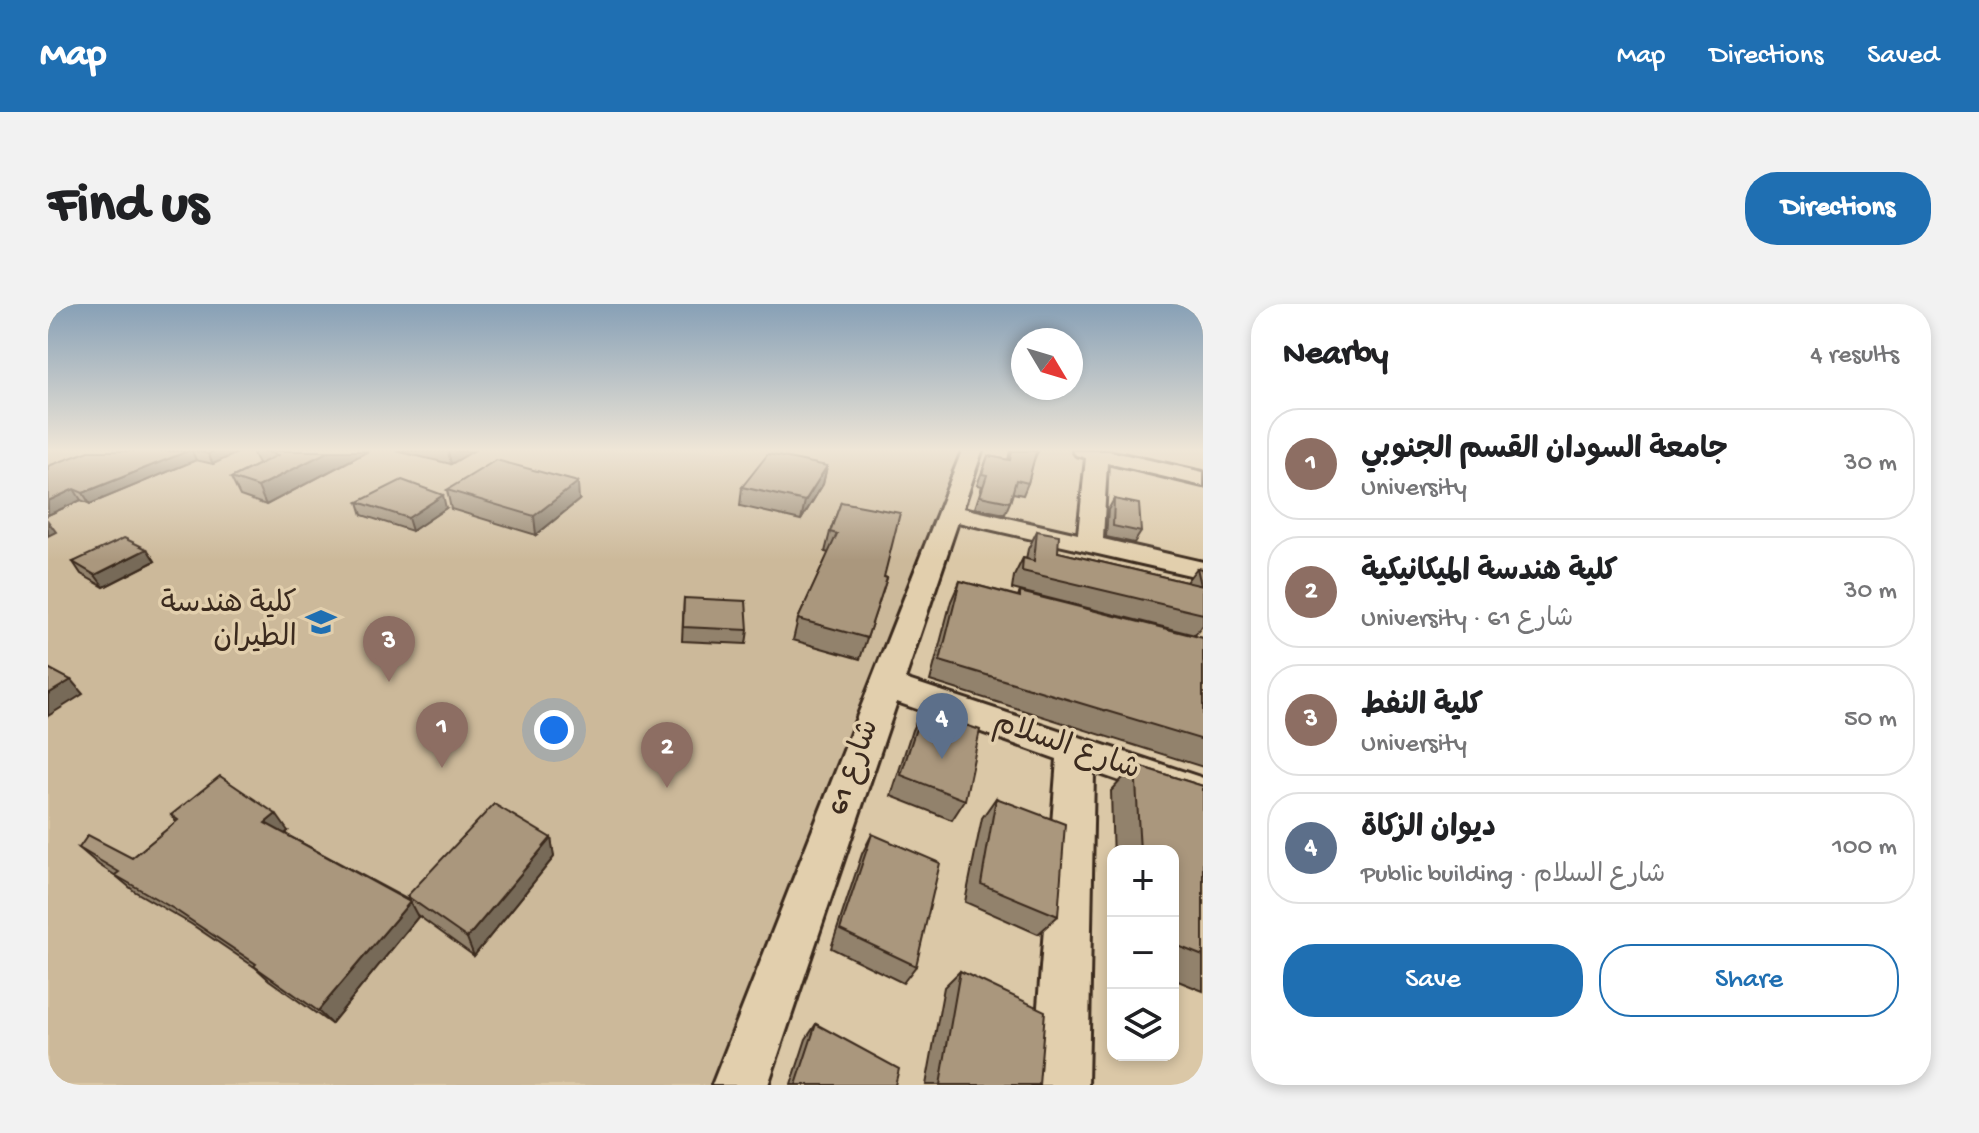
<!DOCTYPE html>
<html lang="en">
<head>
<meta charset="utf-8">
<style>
  body { margin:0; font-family:"Gochi Hand","Playpen Sans Arabic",sans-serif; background:#f2f2f2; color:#202124 }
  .controls { position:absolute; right:24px; bottom:24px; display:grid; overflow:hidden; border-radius:16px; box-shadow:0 4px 12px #0003 }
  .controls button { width:72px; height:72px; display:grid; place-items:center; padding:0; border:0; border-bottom:2px solid #e0e0e0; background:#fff; color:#202124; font:40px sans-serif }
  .compass { position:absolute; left:963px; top:24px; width:72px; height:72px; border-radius:50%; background:#fff; box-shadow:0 4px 12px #0003; rotate:128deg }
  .you { position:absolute; left:506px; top:426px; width:28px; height:28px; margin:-20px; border:6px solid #fff; border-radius:50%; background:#1a73e8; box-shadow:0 0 0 12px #1a73e833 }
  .badge { display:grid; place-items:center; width:52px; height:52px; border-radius:50%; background:#1f6fb2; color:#fff; font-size:26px; font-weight:700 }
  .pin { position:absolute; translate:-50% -66px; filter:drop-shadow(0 2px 4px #0008) }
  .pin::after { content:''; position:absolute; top:42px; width:28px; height:24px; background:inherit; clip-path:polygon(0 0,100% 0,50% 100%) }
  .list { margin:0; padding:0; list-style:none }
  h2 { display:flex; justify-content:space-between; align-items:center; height:104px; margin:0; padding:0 32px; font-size:34px }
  h2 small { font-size:26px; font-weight:400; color:#757577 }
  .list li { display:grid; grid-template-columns:52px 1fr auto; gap:24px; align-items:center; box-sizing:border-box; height:112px; margin:0 16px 16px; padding:0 16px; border:2px solid #e0e0e0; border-radius:32px }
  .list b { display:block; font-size:30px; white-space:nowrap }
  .list p { margin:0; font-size:26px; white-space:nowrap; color:#757577 }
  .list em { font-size:26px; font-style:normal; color:#757577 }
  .actions { display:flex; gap:16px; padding:24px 32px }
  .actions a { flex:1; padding:18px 0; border:2px solid #1f6fb2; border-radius:32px; text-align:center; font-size:28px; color:#1f6fb2 }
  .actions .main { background:#1f6fb2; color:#fff }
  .icon { flex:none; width:44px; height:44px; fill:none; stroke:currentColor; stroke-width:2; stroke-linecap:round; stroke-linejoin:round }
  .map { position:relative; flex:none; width:1155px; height:781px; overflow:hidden; border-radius:32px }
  header { display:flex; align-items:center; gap:48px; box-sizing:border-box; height:112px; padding:0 40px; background:#1f6fb2; color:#fff }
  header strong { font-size:38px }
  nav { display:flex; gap:44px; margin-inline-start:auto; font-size:28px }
  .intro { display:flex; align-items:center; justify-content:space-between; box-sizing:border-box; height:192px; padding:0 48px }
  h1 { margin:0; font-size:56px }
  .button { padding:20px 36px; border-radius:32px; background:#1f6fb2; color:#fff; font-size:28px; font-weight:700 }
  main { display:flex; gap:48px; padding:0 48px }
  aside { flex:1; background:#fff; border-radius:32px; box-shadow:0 4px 12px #0003 }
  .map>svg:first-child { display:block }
  .built { fill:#ccb99a }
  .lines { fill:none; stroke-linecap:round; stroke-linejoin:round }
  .minor-casing { stroke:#3b2a1e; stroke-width:6 }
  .minor { fill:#e2cfad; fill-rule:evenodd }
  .wall { fill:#92826c; stroke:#3b2a1e; stroke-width:2 }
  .shaded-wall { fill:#776a58; stroke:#3b2a1e; stroke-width:2 }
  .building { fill:#aa977d; stroke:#3b2a1e; stroke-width:2 }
  .labels { text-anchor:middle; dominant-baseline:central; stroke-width:7; stroke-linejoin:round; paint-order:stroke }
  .poi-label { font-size:30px; fill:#3b2a1e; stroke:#e2cfad; text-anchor:end }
  .street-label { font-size:30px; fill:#3b2a1e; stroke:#e2cfad }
</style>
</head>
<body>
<header>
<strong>Map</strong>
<nav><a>Map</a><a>Directions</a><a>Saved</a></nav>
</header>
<div class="intro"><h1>Find us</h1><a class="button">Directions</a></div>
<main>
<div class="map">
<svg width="1155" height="781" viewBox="0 0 1155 781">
  <rect width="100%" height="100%" fill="#dbc8a7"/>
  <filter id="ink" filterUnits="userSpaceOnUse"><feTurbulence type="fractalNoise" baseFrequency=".0125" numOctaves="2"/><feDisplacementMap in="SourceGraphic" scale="16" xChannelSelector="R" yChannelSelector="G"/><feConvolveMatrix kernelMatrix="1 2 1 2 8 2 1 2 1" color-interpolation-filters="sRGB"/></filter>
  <g filter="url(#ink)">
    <path class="built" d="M0 147H911L665 781H0Z"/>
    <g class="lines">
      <g class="minor-casing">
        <path id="minor" d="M914 147H934L915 204 1030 230 1038 154 1028 151 1025 147H1061L1155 168V182L1059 159 1055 235 1155 258V274L910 218 857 375 1155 474V506L1046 468 1040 781H984L1009 455 849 398 720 781H664Z"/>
      </g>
      <use href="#minor" class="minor"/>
    </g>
    <g class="wall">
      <path d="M41 147H193L165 160 148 156 42 200 33 196 0 211Z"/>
      <path d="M204 147H320L218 201 192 192 183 174 211 160H210Z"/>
      <path d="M348 147H425L403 160Z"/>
      <path d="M962 147H990L985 158 980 179 975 191 965 189 962 198 957 210 927 204 934 182 929 181 940 152 960 156Z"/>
      <path d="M779 162 775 180 753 216 692 202 694 183Z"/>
      <path d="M399 186 531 196 488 231 403 205Z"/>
      <path d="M1066 195 1093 228 1086 239 1058 233 1060 206Z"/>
      <path d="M310 198 398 204 364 227 314 211Z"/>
      <path d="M793 198 836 273 839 274 812 355 745 336 750 315 781 249 777 248 782 228Z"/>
      <path d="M989 227 1010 248 1138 278 1149 264 1155 265V321L1147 331 964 285 966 272 975 254 978 255 980 245Z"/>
      <path d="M99 245 107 257 56 283 33 270 25 258Z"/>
      <path d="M912 277 970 292 972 288 1155 334V463L882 377 903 297Z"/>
      <path d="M636 294 700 326 698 340 634 337Z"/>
      <path d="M874 406 917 496 904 516 843 492 864 426Z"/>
      <path d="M1087 461 1155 482V687L1125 675V547H1065V559L1063 487Z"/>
      <path d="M948 494 1010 612 990 630 917 598 934 514Z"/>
      <path d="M123 511 240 527 237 530 362 597 359 592 503 534 506 553 426 652 368 610 370 613 283 720 221 676 208 664 143 620 86 587 68 572 51 561 31 544 84 554 128 518Z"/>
      <path d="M824 530 868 662 855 679 783 644 814 550Z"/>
      <path d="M912 667 991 781H878L896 683Z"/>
      <path d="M768 720 847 781H743L758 735Z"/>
    </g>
    <g class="shaded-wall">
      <path d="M140 147H144L148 156 42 200 35 189Z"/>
      <path d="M167 147H193L165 160 160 150Z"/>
      <path d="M281 147H320L218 201 210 183Z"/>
      <path d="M400 147H425L403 160Z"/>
      <path d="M779 162 775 180 753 216 757 197Z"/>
      <path d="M530 178 531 196 488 231 486 212Z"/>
      <path d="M26 185 33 196 0 211V197Z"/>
      <path d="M395 191 398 204 364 227 360 214Z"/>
      <path d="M0 217 8 228 0 232Z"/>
      <path d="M99 245 107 257 56 283 47 271Z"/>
      <path d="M23 376 35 390 0 412V390Z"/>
      <path d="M228 510 240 527 230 536 217 519Z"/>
      <path d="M503 534 506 553 426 652 419 634Z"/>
      <path d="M362 598 370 613 283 720 270 707Z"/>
    </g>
    <g class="building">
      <path d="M41 147H140L35 189 26 185 0 197V162Z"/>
      <path d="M147 147H167L160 150Z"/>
      <path d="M216 147H281L210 183 183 174 230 151Z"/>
      <path d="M964 147H990V148H988L980 179 968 176 962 198 932 192 939 171 934 170 940 152 962 156Z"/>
      <path d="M720 150 779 162 757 197 694 183Z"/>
      <path d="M448 156 530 178 486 212 399 186Z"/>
      <path d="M354 176 395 191 360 214 310 198Z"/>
      <path d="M1066 195 1091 200 1093 228 1065 222Z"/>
      <path d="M793 198 852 209 836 273 839 274 819 334 750 315 789 230 782 228Z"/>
      <path d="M989 227 1011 231 1010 248 1155 282V310L974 267 975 254 986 257Z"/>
      <path d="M76 234 99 245 47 271 25 258Z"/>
      <path d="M1149 264 1155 265V282L1153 281Z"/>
      <path d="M912 277 972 293V288L1155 334V436L892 357Z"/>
      <path d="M636 294 698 297 700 326 635 323Z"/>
      <path d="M0 364 23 376 0 390Z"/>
      <path d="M874 406 932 426 917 496 853 471Z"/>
      <path d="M1087 461 1155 482V652L1125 640V547H1092Z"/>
      <path d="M172 472 228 510 217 519 362 598 270 707 206 662 208 660 126 605 67 571 71 568 31 544 40 531 84 554 130 516 123 511Z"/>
      <path d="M948 494 1017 520 1010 612 933 580Z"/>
      <path d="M446 500 503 534 419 634 359 592Z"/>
      <path d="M824 530 892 559 868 662 792 626Z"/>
      <path d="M912 667 997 707 991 781H892Z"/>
      <path d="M768 720 851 765 847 781H748Z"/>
    </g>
  </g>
  <linearGradient id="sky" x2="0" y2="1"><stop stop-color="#87a0b6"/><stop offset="0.57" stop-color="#efe6d7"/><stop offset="1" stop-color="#efe6d7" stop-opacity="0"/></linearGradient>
  <rect width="1155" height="256" fill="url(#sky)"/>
  <defs>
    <g id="university-bare" transform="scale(2.4)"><path d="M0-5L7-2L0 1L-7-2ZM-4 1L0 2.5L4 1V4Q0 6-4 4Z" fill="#1f6fb2" stroke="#e2cfad" stroke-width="2.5" paint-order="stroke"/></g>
  </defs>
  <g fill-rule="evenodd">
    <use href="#university-bare" x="273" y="318"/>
  </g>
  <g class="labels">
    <g class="poi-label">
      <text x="249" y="301">كلية هندسة<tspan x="249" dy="34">الطيران</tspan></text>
    </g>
    <g class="street-label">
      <text transform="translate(1018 444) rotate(19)">شارع السلام</text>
      <text transform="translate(807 464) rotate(-70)">شارع 61</text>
    </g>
  </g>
</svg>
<div class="controls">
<button>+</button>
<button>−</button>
<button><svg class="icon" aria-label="layers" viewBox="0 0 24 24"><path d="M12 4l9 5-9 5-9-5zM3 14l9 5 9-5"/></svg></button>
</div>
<svg class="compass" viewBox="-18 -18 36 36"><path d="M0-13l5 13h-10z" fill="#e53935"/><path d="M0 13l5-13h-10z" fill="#757577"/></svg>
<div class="you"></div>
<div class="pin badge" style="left:394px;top:464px;background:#8d6e63">1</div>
<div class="pin badge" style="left:619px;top:484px;background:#8d6e63">2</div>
<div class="pin badge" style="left:341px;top:378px;background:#8d6e63">3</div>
<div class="pin badge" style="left:894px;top:455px;background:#5c6f8a">4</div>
</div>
<aside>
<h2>Nearby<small>4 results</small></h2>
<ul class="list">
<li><span class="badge" style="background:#8d6e63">1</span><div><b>جامعة السودان القسم الجنوبي</b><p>University</p></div><em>30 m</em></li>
<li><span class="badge" style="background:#8d6e63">2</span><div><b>كلية هندسة الميكانيكية</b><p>University · شارع 61</p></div><em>30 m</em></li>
<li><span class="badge" style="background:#8d6e63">3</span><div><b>كلية النفط</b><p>University</p></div><em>50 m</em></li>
<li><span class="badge" style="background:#5c6f8a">4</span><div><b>ديوان الزكاة</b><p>Public building · شارع السلام</p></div><em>100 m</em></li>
</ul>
<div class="actions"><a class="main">Save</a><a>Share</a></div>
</aside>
</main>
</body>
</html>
